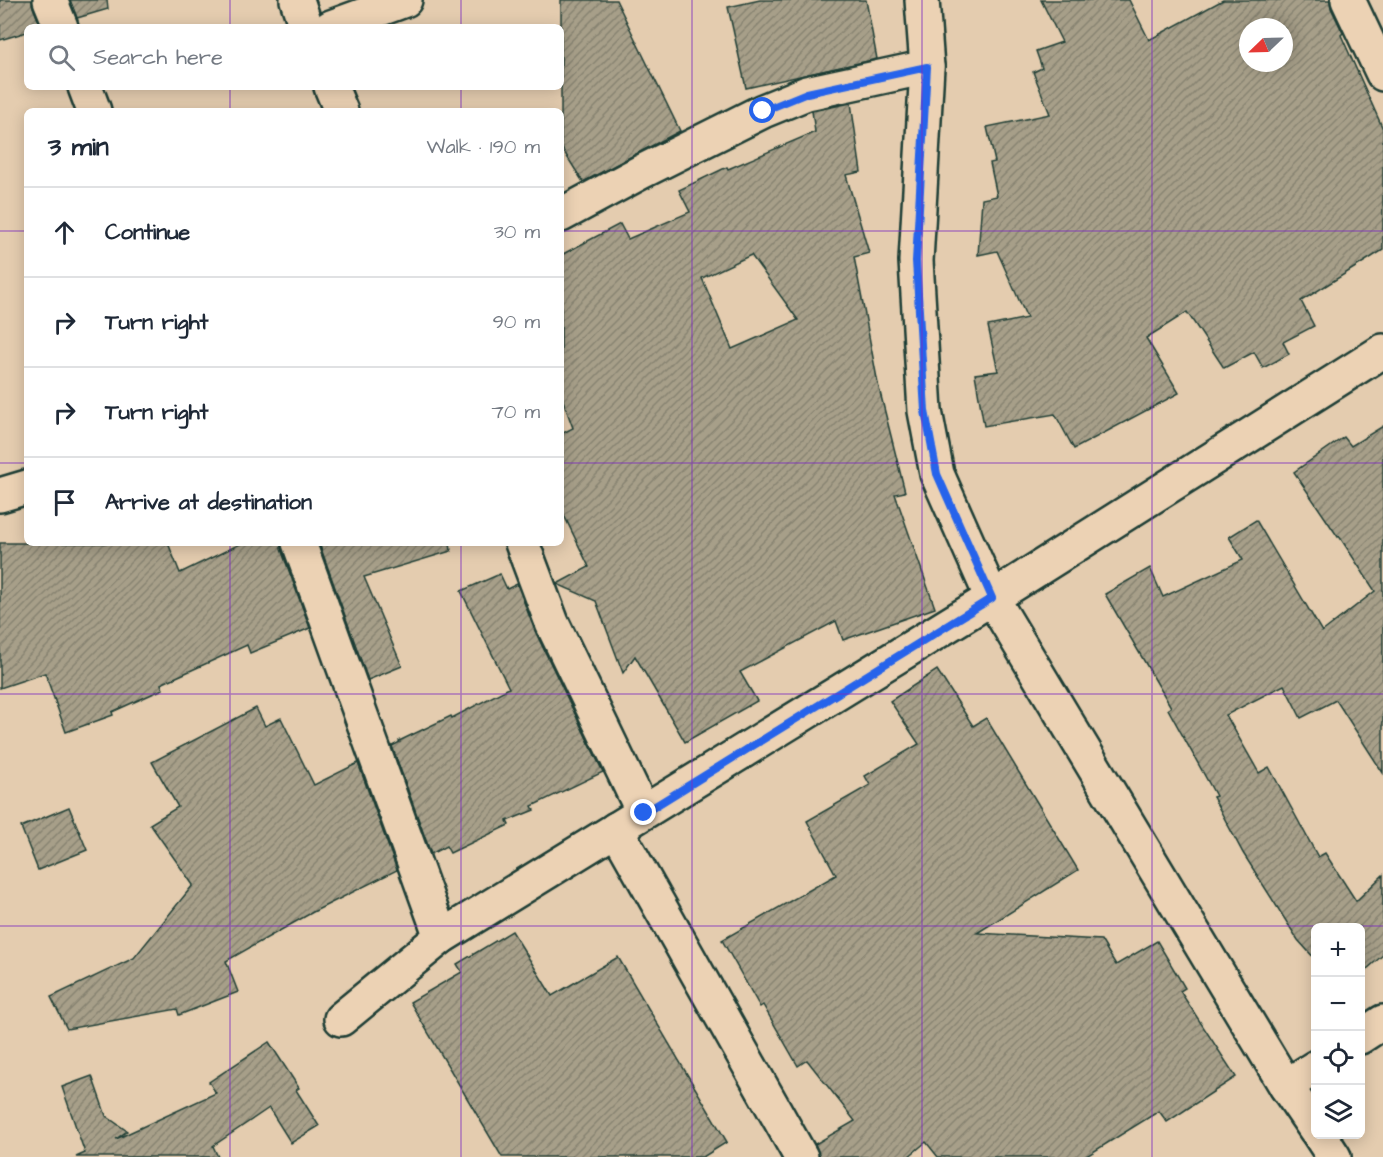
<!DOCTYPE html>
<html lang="en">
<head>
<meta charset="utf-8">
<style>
  body { margin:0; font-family:"Architects Daughter",sans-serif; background:#f6f6f7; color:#1f2937 }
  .controls { position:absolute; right:18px; bottom:18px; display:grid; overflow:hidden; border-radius:9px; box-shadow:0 3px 15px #0003 }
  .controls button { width:54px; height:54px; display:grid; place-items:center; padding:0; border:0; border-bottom:2px solid #e0e1e3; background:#fff; color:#1f2937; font:30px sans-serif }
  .compass { position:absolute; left:1239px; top:18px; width:54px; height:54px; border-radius:50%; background:#fff; box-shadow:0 3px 15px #0003; rotate:247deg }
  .stop { position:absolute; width:18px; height:18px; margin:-14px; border:4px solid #2563eb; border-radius:50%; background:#fff }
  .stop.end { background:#2563eb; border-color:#fff; box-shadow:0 2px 6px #0008 }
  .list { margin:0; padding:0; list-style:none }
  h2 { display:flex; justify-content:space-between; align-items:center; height:78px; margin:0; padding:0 24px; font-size:26px }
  h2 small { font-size:20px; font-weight:400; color:#747a83 }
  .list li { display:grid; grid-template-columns:39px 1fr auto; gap:18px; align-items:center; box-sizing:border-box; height:90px; padding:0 24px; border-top:2px solid #e0e1e3 }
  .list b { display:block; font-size:22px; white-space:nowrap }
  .list em { font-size:20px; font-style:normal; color:#747a83 }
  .icon { flex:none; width:33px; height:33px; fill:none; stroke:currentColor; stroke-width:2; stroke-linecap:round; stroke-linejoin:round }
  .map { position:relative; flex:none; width:1383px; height:1157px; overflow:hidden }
  .search { position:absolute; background:#fff; box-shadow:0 3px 15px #0003; left:24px; top:24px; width:540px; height:66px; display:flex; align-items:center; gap:15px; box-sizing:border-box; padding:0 21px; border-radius:9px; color:#747a83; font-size:22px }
  .panel { position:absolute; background:#fff; box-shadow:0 3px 15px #0003; left:24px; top:108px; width:540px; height:438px; border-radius:9px }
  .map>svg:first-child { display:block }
  .building { fill:url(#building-hatch); stroke:#1f3d34; stroke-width:1.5; fill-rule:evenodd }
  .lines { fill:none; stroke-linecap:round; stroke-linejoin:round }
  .minor-casing { stroke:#1f3d34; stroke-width:38 }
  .minor { stroke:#ecd2b4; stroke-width:33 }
  .route { stroke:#2563eb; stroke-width:8 }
  .grid { fill:none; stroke:#7b2cbf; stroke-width:1.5; stroke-opacity:0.55 }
</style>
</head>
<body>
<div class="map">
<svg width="1383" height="1157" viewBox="0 0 1383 1157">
  <defs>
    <pattern id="building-hatch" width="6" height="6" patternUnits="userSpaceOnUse" patternTransform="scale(1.5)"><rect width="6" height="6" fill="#a79f89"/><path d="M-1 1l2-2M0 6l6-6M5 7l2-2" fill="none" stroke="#878371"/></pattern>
  </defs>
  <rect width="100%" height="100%" fill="#e4ccaf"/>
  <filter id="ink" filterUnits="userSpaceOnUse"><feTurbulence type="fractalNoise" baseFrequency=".0167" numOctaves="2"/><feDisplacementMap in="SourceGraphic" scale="12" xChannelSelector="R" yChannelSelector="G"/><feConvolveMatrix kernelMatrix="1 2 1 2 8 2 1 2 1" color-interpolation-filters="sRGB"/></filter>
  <g filter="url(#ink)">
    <g class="building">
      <path d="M0 0H32L33 7 41 27H27V32L0 40Z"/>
      <path d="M70 0H107L108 9 77 18Z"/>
      <path d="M561 0H616L680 131 583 182 561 147Z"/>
      <path d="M760 0H866L877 59 746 88 728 7Z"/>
      <path d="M1041 0H1129L1149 40 1223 0H1330L1331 8 1343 33 1341 35 1383 129V250L1301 301 1314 326 1283 342 1289 354 1263 368 1254 352 1224 368 1187 312 1146 338 1179 393 1074 449 1055 414 984 426 975 374 998 371 988 326 1027 318 997 251 978 255 982 199 997 196 990 163 995 162 987 127 1050 114 1033 72 1042 68 1036 51 1062 42ZM1248 27H1284V63H1248Z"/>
      <path d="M851 103 861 172 846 175 869 253 854 257 878 384 905 492 895 494 935 608 843 640 836 621 740 672 757 701 685 742 635 656 623 673 596 601 557 584 589 567 561 509V434L573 428 561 395V255L620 224 628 239 690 212 679 190 727 167 728 169 815 132 812 111ZM751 255 798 320 732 349 702 278Z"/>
      <path d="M1383 426V773L1336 700 1301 718 1284 685 1226 715 1259 773 1269 767 1318 857 1325 853 1356 901 1383 875V955L1360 975V927H1316V960L1298 940 1243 853 1213 797 1216 796 1168 709 1171 707 1105 594 1150 568 1163 597 1243 560 1229 537 1256 520 1322 632 1375 591 1339 536 1338 537 1294 472 1344 437 1351 446Z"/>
      <path d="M0 543H168L180 573 242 543H281V549L310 628 250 653 247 645 161 684 163 689 112 712 113 715 66 732 45 673 0 688Z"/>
      <path d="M319 543H450L451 551 364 577 402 666 368 680Z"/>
      <path d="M500 574 507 589 517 584 535 631 603 772 532 806 534 810 507 821 509 825 450 853 446 846 431 854 392 746 400 742 399 741 451 716 452 718 509 688 461 591Z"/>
      <path d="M937 670 973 726 986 718 1078 870 977 933 1101 940 1116 965 1157 941 1185 988 1180 991 1236 1077 1167 1122 1159 1111 1085 1157H938L926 1142 908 1157H820L815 1144 855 1121 807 1060 798 1066 763 1005 760 1007 722 940 836 875 807 821 870 785 865 776 919 744 890 701Z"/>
      <path d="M256 708 265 726 281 718 314 785 358 763 397 870 313 912 226 961 238 992 179 1015 177 1009 67 1029 51 997 134 958 193 885 150 824 178 807 152 762Z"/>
      <path d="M69 807 87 850 38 870 21 827Z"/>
      <path d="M512 931 552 996 618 957 727 1142 703 1157H502L410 1002 462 972 457 964Z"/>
      <path d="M269 1042 299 1088 296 1090 319 1126 291 1143 269 1108 213 1146 218 1157H76L85 1153 62 1087 92 1076 106 1116 127 1131 116 1139 216 1093 209 1082Z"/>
    </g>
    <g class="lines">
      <g class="minor-casing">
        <g id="minor">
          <path d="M50 0 61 27"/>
          <path d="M297 0 306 27"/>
          <path d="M922 0 927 67 916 261 925 411 937 474 992 598 1286 1086 1316 1130"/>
          <path d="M1348 0 1383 74"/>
          <path d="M331 27 405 0"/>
          <path d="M85 87 94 111"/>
          <path d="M331 87 341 111"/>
          <path d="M561 215 641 172 763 111 807 93 927 67"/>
          <path d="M0 495 27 487"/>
          <path d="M299 543 441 937"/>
          <path d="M522 543 552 623 643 812"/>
          <path d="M616 829 801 1157"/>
          <path d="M341 1019 441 937 992 598 1383 351"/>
          <path d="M1360 1037 1383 1022"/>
          <path d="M1286 1086 1316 1067"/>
          <path d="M1319 1134 1334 1157"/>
        </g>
      </g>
      <use href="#minor" class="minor"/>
    </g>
  </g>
  <g class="lines" filter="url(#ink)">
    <path class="route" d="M644 813 992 598 937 474 925 411 916 261 927 67 807 93 763 111"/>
  </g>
  <path class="grid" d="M230 0V27M461 0V27M692 0V1157M922 0V1157M1152 0V1157M230 87V111M461 87V111M0 231H27M561 231H1383M0 463H27M561 463H1383M230 543V1157M461 543V1157M0 694H1383M0 926H1383"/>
</svg>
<div class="controls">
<button>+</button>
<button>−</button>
<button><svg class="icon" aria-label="locate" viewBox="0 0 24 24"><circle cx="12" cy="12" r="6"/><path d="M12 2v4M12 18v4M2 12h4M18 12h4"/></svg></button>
<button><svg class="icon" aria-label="layers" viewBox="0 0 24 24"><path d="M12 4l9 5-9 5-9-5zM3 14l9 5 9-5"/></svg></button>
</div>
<svg class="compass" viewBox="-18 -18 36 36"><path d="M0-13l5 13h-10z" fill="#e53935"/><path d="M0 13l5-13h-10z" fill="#747a83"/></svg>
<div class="stop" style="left:763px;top:111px"></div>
<div class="stop end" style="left:644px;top:813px"></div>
<div class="search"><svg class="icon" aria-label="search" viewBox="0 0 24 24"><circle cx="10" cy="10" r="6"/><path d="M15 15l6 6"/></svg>Search here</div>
<section class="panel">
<h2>3 min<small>Walk · 190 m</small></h2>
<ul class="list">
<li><svg class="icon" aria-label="ahead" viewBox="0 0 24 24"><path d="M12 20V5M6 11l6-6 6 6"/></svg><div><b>Continue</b></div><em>30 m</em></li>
<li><svg class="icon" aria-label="right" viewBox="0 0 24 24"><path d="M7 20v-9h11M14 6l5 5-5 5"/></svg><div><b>Turn right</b></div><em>90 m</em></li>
<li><svg class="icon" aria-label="right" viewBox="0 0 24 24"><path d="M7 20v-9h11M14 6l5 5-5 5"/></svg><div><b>Turn right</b></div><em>70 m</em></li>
<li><svg class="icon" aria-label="arrive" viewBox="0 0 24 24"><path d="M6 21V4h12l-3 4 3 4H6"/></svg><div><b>Arrive at destination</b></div></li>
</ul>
</section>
</div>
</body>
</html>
